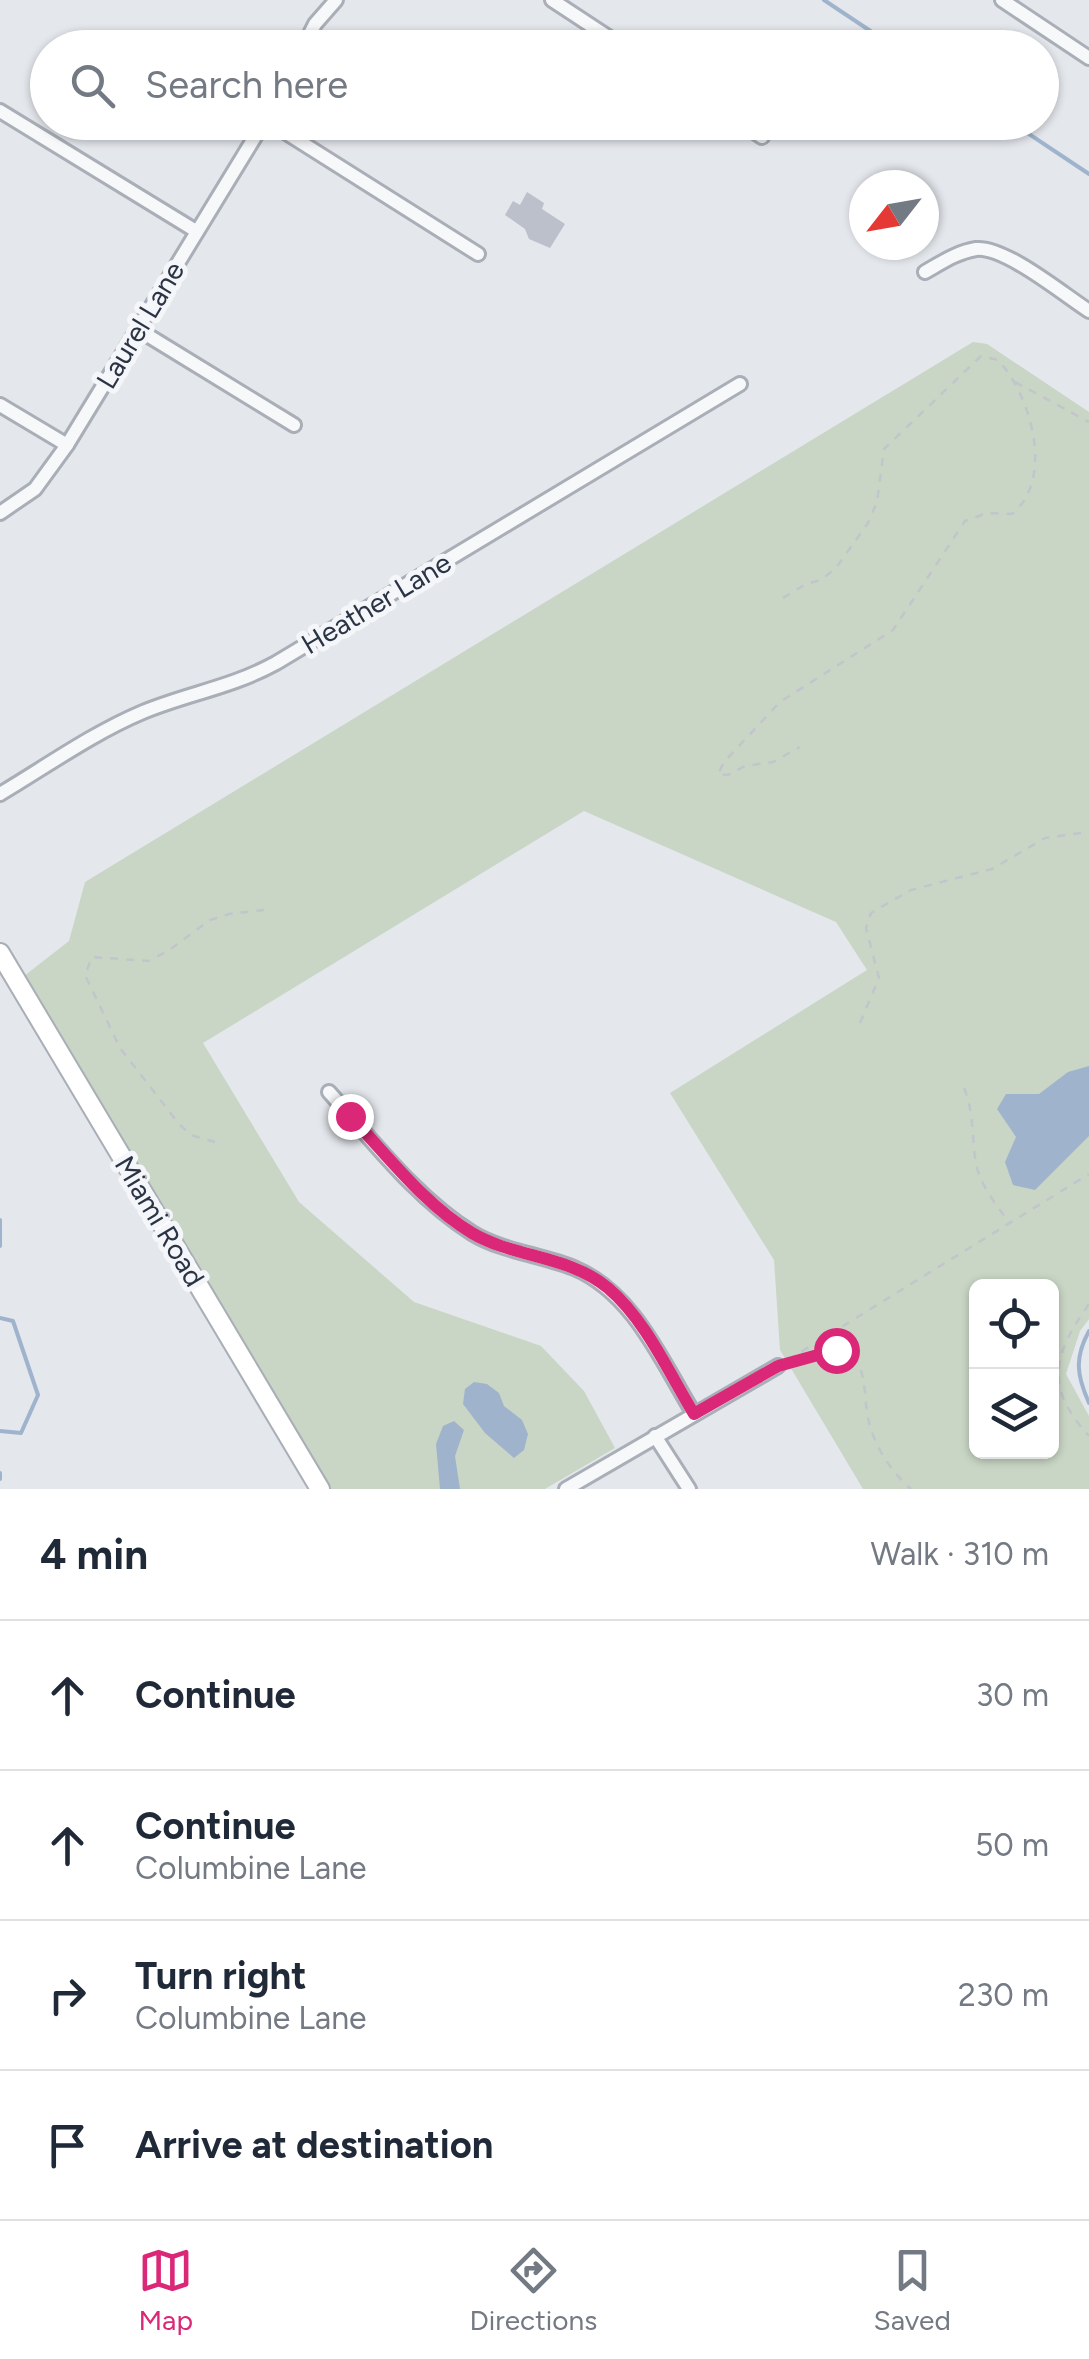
<!DOCTYPE html>
<html lang="en">
<head>
<meta charset="utf-8">
<style>
  body { margin:0; font-family:Figtree,sans-serif; background:#f6f6f7; color:#1f2937 }
  .controls { position:absolute; right:30px; bottom:30px; display:grid; overflow:hidden; border-radius:15px; box-shadow:0 2px 8px #0004 }
  .controls button { width:90px; height:90px; display:grid; place-items:center; padding:0; border:0; border-bottom:2px solid #e0e1e3; background:#fff; color:#1f2937; font:50px sans-serif }
  .compass { position:absolute; left:849px; top:170px; width:90px; height:90px; border-radius:50%; background:#fff; box-shadow:0 2px 8px #0004; rotate:239deg }
  .stop { position:absolute; width:30px; height:30px; margin:-22px; border:8px solid #db2777; border-radius:50%; background:#fff }
  .stop.end { background:#db2777; border-color:#fff; box-shadow:0 2px 10px #0008 }
  .list { margin:0; padding:0; list-style:none }
  h2 { display:flex; justify-content:space-between; align-items:center; height:130px; margin:0; padding:0 40px; font-size:42px }
  h2 small { font-size:32px; font-weight:400; color:#747a83 }
  .list li { display:grid; grid-template-columns:65px 1fr auto; gap:30px; align-items:center; box-sizing:border-box; height:150px; padding:0 40px; border-top:2px solid #e0e1e3 }
  .list b { display:block; font-size:38px; white-space:nowrap }
  .list p { margin:0; font-size:32px; white-space:nowrap; color:#747a83 }
  .list em { font-size:32px; font-style:normal; color:#747a83 }
  .icon { flex:none; width:55px; height:55px; fill:none; stroke:currentColor; stroke-width:2; stroke-linecap:round; stroke-linejoin:round }
  .map { position:relative; flex:none; width:1089px; height:1489px; overflow:hidden }
  .search { position:absolute; background:#fff; box-shadow:0 2px 8px #0004; left:30px; right:30px; top:30px; height:110px; display:flex; align-items:center; gap:25px; box-sizing:border-box; padding:0 35px; border-radius:55px; color:#747a83; font-size:38px }
  .sheet { height:730px; background:#fff }
  nav { display:flex; justify-content:space-around; align-items:center; box-sizing:border-box; height:140px; border-top:2px solid #e0e1e3; background:#fff; font-size:28px; color:#747a83 }
  nav a { display:grid; justify-items:center; gap:5px }
  nav .on { color:#db2777 }
  .map>svg:first-child { display:block }
  .green { fill:#c9d6c5; fill-rule:evenodd }
  .water { fill:#9fb4cc }
  .lines { fill:none; stroke-linecap:round; stroke-linejoin:round }
  .stream { stroke:#9fb4cc; stroke-width:4 }
  .building { fill:#bbc0ca }
  .street-casing { stroke:#a9aeb7; stroke-width:18 }
  .secondary-casing { stroke:#a9aeb7; stroke-width:22 }
  .path { stroke:#c2c5cb; stroke-width:2.5; stroke-dasharray:8 8; stroke-linecap:butt }
  .street { stroke:#f7f8fa; stroke-width:12 }
  .secondary { stroke:#fff; stroke-width:18 }
  .route { stroke:#db2777; stroke-width:12 }
  .labels { text-anchor:middle; dominant-baseline:central; stroke-width:10; stroke-linejoin:round; paint-order:stroke }
  .street-label { font-size:28px; fill:#2b3445; stroke:#f4f6f9 }
</style>
</head>
<body>
<div class="map">
<svg width="1089" height="1489" viewBox="0 0 1089 1489">
  <rect width="100%" height="100%" fill="#e4e7ec"/>
  <path class="green" d="M973 342 987 344 1089 412V1319L1080 1331 1066 1374 1089 1416V1489H863L780 1350 774 1260 670 1093 867 970 836 922 584 811 203 1043 299 1202 414 1302 541 1346 584 1391 615 1448 545 1489H331L24 976 69 941 85 882ZM976 1286H1052V1452H976Z"/>
  <g class="water">
    <path d="M1089 1066V1136L1035 1190 1013 1185 1005 1162 1016 1137 997 1109 1006 1094H1039L1068 1072Z"/>
    <path d="M474 1382 487 1384 499 1393 504 1406 522 1420 528 1434 524 1450 514 1458 485 1433 463 1404 465 1389Z"/>
    <path d="M454 1421 464 1430 455 1456 460 1489H440L436 1444 443 1426Z"/>
  </g>
  <g class="lines">
    <g class="stream">
      <path d="M824 0 896 48"/>
      <path d="M1011 122 1089 174"/>
      <path d="M0 1220V1246"/>
      <path d="M0 1318 13 1321 38 1395 21 1433 0 1431"/>
      <path d="M1089 1331C1074 1358 1077 1376 1089 1403"/>
      <path d="M0 1473V1479"/>
    </g>
  </g>
  <path class="building" d="M527 192 544 203 542 209 565 224 550 248 529 239 525 229 505 215 513 201 520 205Z"/>
  <g class="lines">
    <g class="street-casing">
      <g id="street">
        <path d="M552 0 625 48"/>
        <path d="M1002 0 1089 58"/>
        <path d="M303 48 315 24 336 0"/>
        <path d="M0 111 196 231"/>
        <path d="M269 122 478 254"/>
        <path d="M740 122 762 137"/>
        <path d="M925 272C941 263 957 252 976 249 1005 246 1064 295 1089 311"/>
        <path d="M139 330 294 425"/>
        <path d="M0 405 67 445"/>
        <path d="M0 513 35 489 67 445 264 122"/>
        <path d="M0 794C47 766 93 733 143 712 189 693 230 688 276 663L740 384"/>
        <path d="M329 1092C373 1141 416 1198 472 1233 501 1251 542 1255 574 1268 634 1293 662 1362 694 1414"/>
        <path d="M655 1436 689 1489"/>
        <path d="M566 1489 778 1366"/>
      </g>
    </g>
    <g class="secondary-casing">
      <path id="secondary" d="M0 953 320 1489"/>
    </g>
    <g class="path">
      <path d="M1015 382 1089 422"/>
      <path d="M783 598 806 584 821 580 836 568 868 523 877 502 884 449 981 356 998 360C1031 395 1055 479 1012 514L987 513 965 521 893 630 780 702 724 762 718 774 728 775 745 766 773 762 800 747"/>
      <path d="M860 1023 879 978 866 928 871 913 911 890 992 869 1045 838 1088 832"/>
      <path d="M964 1088C975 1114 971 1141 977 1168 983 1189 998 1207 1010 1224"/>
      <path d="M215 1142 191 1135 179 1124 120 1048 85 975 92 957 148 961 168 951 210 920 229 914 264 910"/>
      <path d="M1089 1304C1053 1355 1044 1387 1089 1436"/>
      <path d="M788 1360 1089 1174"/>
      <path d="M793 1362 836 1350 853 1354C868 1376 863 1398 869 1422 875 1447 892 1473 911 1489"/>
    </g>
    <use href="#street" class="street"/>
    <use href="#secondary" class="secondary"/>
  </g>
  <g class="lines">
    <path class="route" d="M350 1116C389 1157 424 1204 472 1233 514 1258 569 1255 608 1288 645 1319 669 1373 694 1414L778 1366 836 1350"/>
  </g>
  <g class="labels">
    <g class="street-label">
      <text transform="translate(140 325) rotate(-59)">Laurel Lane</text>
      <text transform="translate(376 603) rotate(-31)">Heather Lane</text>
      <text transform="translate(160 1221) rotate(59)">Miami Road</text>
    </g>
  </g>
</svg>
<div class="controls">
<button><svg class="icon" aria-label="locate" viewBox="0 0 24 24"><circle cx="12" cy="12" r="6"/><path d="M12 2v4M12 18v4M2 12h4M18 12h4"/></svg></button>
<button><svg class="icon" aria-label="layers" viewBox="0 0 24 24"><path d="M12 4l9 5-9 5-9-5zM3 14l9 5 9-5"/></svg></button>
</div>
<svg class="compass" viewBox="-18 -18 36 36"><path d="M0-13l5 13h-10z" fill="#e53935"/><path d="M0 13l5-13h-10z" fill="#747a83"/></svg>
<div class="stop" style="left:836px;top:1350px"></div>
<div class="stop end" style="left:350px;top:1116px"></div>
<div class="search"><svg class="icon" aria-label="search" viewBox="0 0 24 24"><circle cx="10" cy="10" r="6"/><path d="M15 15l6 6"/></svg>Search here</div>
</div>
<section class="sheet">
<h2>4 min<small>Walk · 310 m</small></h2>
<ul class="list">
<li><svg class="icon" aria-label="ahead" viewBox="0 0 24 24"><path d="M12 20V5M6 11l6-6 6 6"/></svg><div><b>Continue</b></div><em>30 m</em></li>
<li><svg class="icon" aria-label="ahead" viewBox="0 0 24 24"><path d="M12 20V5M6 11l6-6 6 6"/></svg><div><b>Continue</b><p>Columbine Lane</p></div><em>50 m</em></li>
<li><svg class="icon" aria-label="right" viewBox="0 0 24 24"><path d="M7 20v-9h11M14 6l5 5-5 5"/></svg><div><b>Turn right</b><p>Columbine Lane</p></div><em>230 m</em></li>
<li><svg class="icon" aria-label="arrive" viewBox="0 0 24 24"><path d="M6 21V4h12l-3 4 3 4H6"/></svg><div><b>Arrive at destination</b></div></li>
</ul>
</section>
<nav>
<a class="on"><svg class="icon" aria-label="map" viewBox="0 0 24 24"><path d="M3 6l6-2 6 2 6-2v14l-6 2-6-2-6 2zM9 4v14M15 6v14"/></svg>Map</a>
<a><svg class="icon" aria-label="directions" viewBox="0 0 24 24"><path d="M12 3l9 9-9 9-9-9zM9 14v-3h6M13 9l2 2-2 2"/></svg>Directions</a>
<a><svg class="icon" aria-label="saved" viewBox="0 0 24 24"><path d="M7 4h10v16l-5-4-5 4z"/></svg>Saved</a>
</nav>
</body>
</html>
